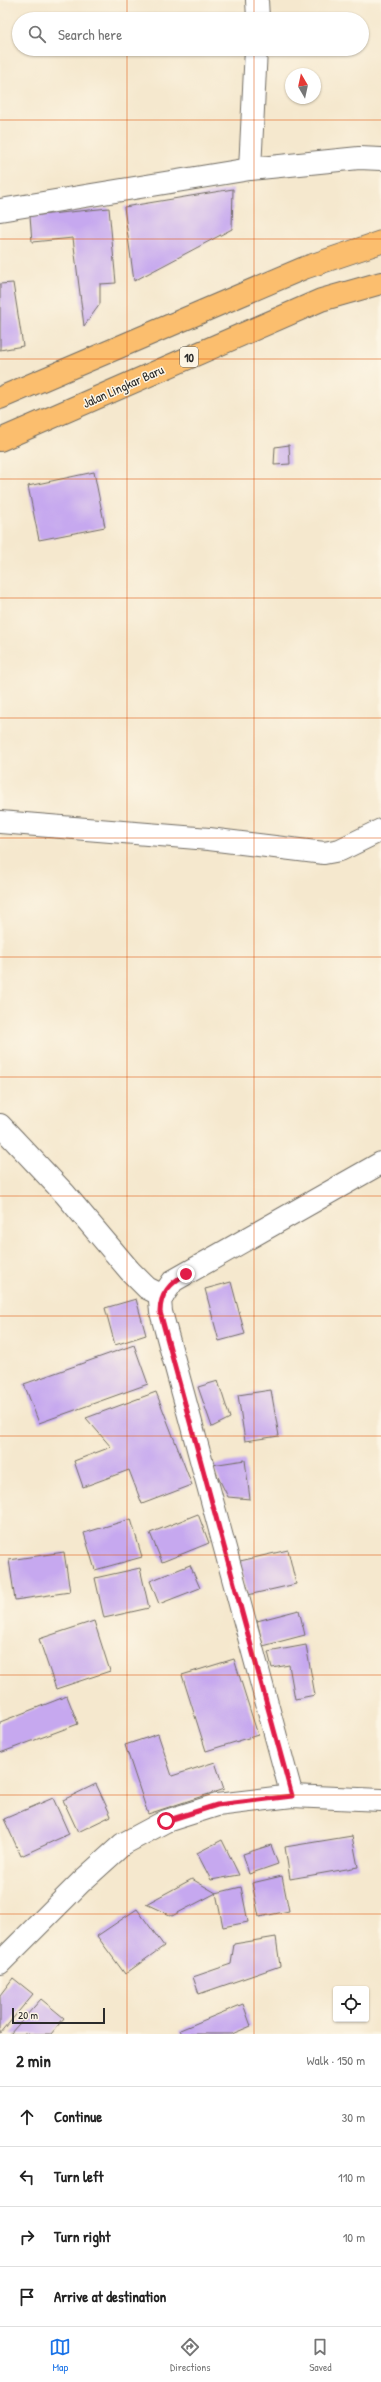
<!DOCTYPE html>
<html lang="en">
<head>
<meta charset="utf-8">
<style>
  body { margin:0; font-family:"Patrick Hand",sans-serif; background:#f6f6f6; color:#222 }
  .controls { position:absolute; right:12px; bottom:12px; display:grid; overflow:hidden; border-radius:4px; box-shadow:0 1px 3px #0004 }
  .controls button { width:36px; height:36px; display:grid; place-items:center; padding:0; border:0; border-bottom:1px solid #e0e0e0; background:#fff; color:#222; font:20px sans-serif }
  .compass { position:absolute; left:285px; top:68px; width:36px; height:36px; border-radius:50%; background:#fff; box-shadow:0 1px 3px #0004; rotate:351deg }
  .scale { position:absolute; left:12px; bottom:10px; width:93px; box-sizing:border-box; padding-left:4px; border:2px solid #2b2b2b; border-top:0; font-size:11px; line-height:14px; white-space:nowrap; color:#2b2b2b; -webkit-text-stroke:3px #fcf5e5; paint-order:stroke }
  .stop { position:absolute; width:12px; height:12px; margin:-9px; border:3px solid #e11d48; border-radius:50%; background:#fff }
  .stop.end { background:#e11d48; border-color:#fff; box-shadow:0 1px 4px #0008 }
  .list { margin:0; padding:0; list-style:none }
  h2 { display:flex; justify-content:space-between; align-items:center; height:52px; margin:0; padding:0 16px; font-size:17px }
  h2 small { font-size:13px; font-weight:400; color:#767676 }
  .list li { display:grid; grid-template-columns:26px 1fr auto; gap:12px; align-items:center; box-sizing:border-box; height:60px; padding:0 16px; border-top:1px solid #e0e0e0 }
  .list b { display:block; font-size:15px; white-space:nowrap }
  .list em { font-size:13px; font-style:normal; color:#767676 }
  .icon { flex:none; width:22px; height:22px; fill:none; stroke:currentColor; stroke-width:2; stroke-linecap:round; stroke-linejoin:round }
  .map { position:relative; flex:none; width:381px; height:2034px; overflow:hidden }
  .search { position:absolute; background:#fff; box-shadow:0 1px 3px #0004; left:12px; right:12px; top:12px; height:44px; display:flex; align-items:center; gap:10px; box-sizing:border-box; padding:0 14px; border-radius:22px; color:#767676; font-size:15px }
  .sheet { height:292px; background:#fff }
  nav { display:flex; justify-content:space-around; align-items:center; box-sizing:border-box; height:56px; border-top:1px solid #e0e0e0; background:#fff; font-size:11px; color:#767676 }
  nav a { display:grid; justify-items:center; gap:2px }
  nav .on { color:#1a73e8 }
  .map>svg:first-child { display:block }
  .building { fill:#c6a8ef }
  .lines { fill:none; stroke-linecap:round; stroke-linejoin:round }
  .street-casing { stroke:#726d64; stroke-width:24 }
  .highway-casing { stroke:#726d64; stroke-width:24 }
  .street { stroke:#fff; stroke-width:22 }
  .highway { stroke:#fbbe6e; stroke-width:22 }
  .route { stroke:#e11d48; stroke-width:5 }
  .grid { fill:none; stroke:#df570e; stroke-width:1; stroke-opacity:0.55 }
  .labels { text-anchor:middle; dominant-baseline:central; stroke-width:3; stroke-linejoin:round; paint-order:stroke }
  .shield { fill:#fcf5e5; stroke:#6a6863; stroke-width:1 }
  .shield-label { font-size:12px; font-weight:bold; fill:#2b2b2b }
  .street-label { font-size:13px; fill:#2b2b2b; stroke:#fcf5e5 }
</style>
</head>
<body>
<div class="map">
<svg width="381" height="2034" viewBox="0 0 381 2034">
  <rect width="100%" height="100%" fill="#fcf5e5"/>
  <filter id="ink" filterUnits="userSpaceOnUse"><feTurbulence type="fractalNoise" baseFrequency=".025" numOctaves="2"/><feDisplacementMap in="SourceGraphic" scale="8" xChannelSelector="R" yChannelSelector="G"/><feConvolveMatrix kernelMatrix="1 2 1 2 8 2 1 2 1" color-interpolation-filters="sRGB"/></filter>
  <filter id="wash" filterUnits="userSpaceOnUse"><feTurbulence type="fractalNoise" baseFrequency=".012" numOctaves="4" result="noise"/><feDisplacementMap in="SourceGraphic" scale="16" xChannelSelector="R" yChannelSelector="G"/><feGaussianBlur stdDeviation="0.9" result="paint"/><feColorMatrix in="noise" values="0 0 0 0 0 0 0 0 0 0 0 0 0 0 0 0 0 1.4 0 .05"/><feComposite in="paint" operator="in"/></filter>
  <g filter="url(#wash)">
    <rect width="100%" height="100%" fill="#f5e8ce"/>
    <g id="blocks">
      <g class="building">
        <path d="M233 189 232 229 134 281 124 207Z"/>
        <path d="M109 208 116 283 100 284V304L84 326 73 238 32 242 30 216Z"/>
        <path d="M13 283 23 346 0 350V284Z"/>
        <path d="M289 445 290 464 274 465 275 447Z"/>
        <path d="M94 472 105 527 39 540 28 486Z"/>
        <path d="M231 1282 245 1334 219 1341 205 1289Z"/>
        <path d="M136 1299 146 1335 115 1345 105 1308Z"/>
        <path d="M134 1345 148 1384 39 1423 24 1384Z"/>
        <path d="M218 1381 230 1418 212 1427 198 1387Z"/>
        <path d="M271 1390 279 1436 245 1441 238 1395Z"/>
        <path d="M156 1392 192 1485 142 1504 129 1470 83 1487 74 1461 111 1447 86 1418Z"/>
        <path d="M245 1460 250 1499 228 1497 212 1465Z"/>
        <path d="M198 1514 209 1543 162 1562 150 1533Z"/>
        <path d="M131 1519 142 1557 95 1570 84 1533Z"/>
        <path d="M288 1550 296 1584 248 1595 240 1561Z"/>
        <path d="M64 1552 70 1592 15 1600 9 1560Z"/>
        <path d="M190 1565 200 1588 159 1604 150 1581Z"/>
        <path d="M140 1568 149 1608 104 1618 95 1578Z"/>
        <path d="M299 1610 305 1635 263 1646 257 1621Z"/>
        <path d="M94 1621 110 1671 56 1689 39 1639Z"/>
        <path d="M306 1645 315 1695 295 1699 289 1665 272 1668 268 1652Z"/>
        <path d="M234 1659 258 1735 206 1751 182 1675Z"/>
        <path d="M67 1696 78 1724 0 1753V1722Z"/>
        <path d="M158 1734 172 1776 215 1762 224 1789 148 1814 125 1745Z"/>
        <path d="M96 1784 111 1816 78 1832 63 1800Z"/>
        <path d="M53 1798 69 1834 21 1856 4 1819Z"/>
        <path d="M352 1836 358 1867 290 1879 285 1847Z"/>
        <path d="M222 1840 239 1875 211 1880 197 1853Z"/>
        <path d="M271 1845 278 1864 249 1874 243 1854Z"/>
        <path d="M282 1876 289 1911 259 1917 252 1883Z"/>
        <path d="M192 1879 216 1893 172 1916 146 1904Z"/>
        <path d="M241 1887 248 1922 223 1927 216 1893Z"/>
        <path d="M137 1909 164 1946 125 1974 97 1936Z"/>
        <path d="M276 1937 280 1966 199 1994 193 1977 231 1964 234 1944Z"/>
        <path d="M13 1978 33 1994 0 2034V1995Z"/>
        <path d="M41 1999 64 2018 51 2034H10Z"/>
        <path d="M243 2004 251 2026 232 2034H182L180 2030Z"/>
      </g>
    </g>
  </g>
  <g filter="url(#ink)">
    <use href="#blocks" fill-opacity="0" stroke="#726d64" stroke-width="1"/>
    <g class="lines">
      <g class="street-casing">
        <g id="street">
          <path d="M257 0 258 19"/>
          <path d="M250 169 256 49"/>
          <path d="M0 210 250 169 359 158 381 159"/>
          <path d="M0 822 209 839 324 853 340 850 381 830"/>
          <path d="M0 1125 65 1194 130 1271 147 1288 163 1296"/>
          <path d="M292 1796 161 1312 160 1300 173 1281 381 1163"/>
          <path d="M0 1963 81 1882 123 1844 166 1821 217 1805 292 1796 381 1800"/>
        </g>
      </g>
      <g class="highway-casing">
        <g id="highway">
          <path d="M0 398 304 268 381 242"/>
          <path d="M0 440 321 300 381 283"/>
        </g>
      </g>
      <use href="#street" class="street"/>
      <use href="#highway" class="highway"/>
    </g>
  </g>
  <g class="lines" filter="url(#ink)">
    <path class="route" d="M166 1821 217 1805 292 1796 160 1312C160 1294 170 1283 186 1274"/>
  </g>
  <path class="grid" d="M127 0V19M254 0V19M127 49V2034M254 49V2034M0 120H381M0 239H381M0 359H381M0 479H381M0 598H381M0 718H381M0 838H381M0 957H381M0 1077H381M0 1196H381M0 1316H381M0 1436H381M0 1555H381M0 1675H381M0 1795H381M0 1914H381"/>
  <g class="labels">
    <rect class="shield" x="180" y="347" width="18" height="20" rx="3"/>
    <g class="shield-label">
      <text x="189" y="357">10</text>
    </g>
    <g class="street-label">
      <text transform="translate(123 386) rotate(-24)">Jalan Lingkar Baru</text>
    </g>
  </g>
</svg>
<div class="controls">
<button><svg class="icon" aria-label="locate" viewBox="0 0 24 24"><circle cx="12" cy="12" r="6"/><path d="M12 2v4M12 18v4M2 12h4M18 12h4"/></svg></button>
</div>
<svg class="compass" viewBox="-18 -18 36 36"><path d="M0-13l5 13h-10z" fill="#e53935"/><path d="M0 13l5-13h-10z" fill="#767676"/></svg>
<div class="scale">20 m</div>
<div class="stop" style="left:166px;top:1821px"></div>
<div class="stop end" style="left:186px;top:1274px"></div>
<div class="search"><svg class="icon" aria-label="search" viewBox="0 0 24 24"><circle cx="10" cy="10" r="6"/><path d="M15 15l6 6"/></svg>Search here</div>
</div>
<section class="sheet">
<h2>2 min<small>Walk · 150 m</small></h2>
<ul class="list">
<li><svg class="icon" aria-label="ahead" viewBox="0 0 24 24"><path d="M12 20V5M6 11l6-6 6 6"/></svg><div><b>Continue</b></div><em>30 m</em></li>
<li><svg class="icon" aria-label="left" viewBox="0 0 24 24"><path d="M17 20v-9H6M10 6l-5 5 5 5"/></svg><div><b>Turn left</b></div><em>110 m</em></li>
<li><svg class="icon" aria-label="right" viewBox="0 0 24 24"><path d="M7 20v-9h11M14 6l5 5-5 5"/></svg><div><b>Turn right</b></div><em>10 m</em></li>
<li><svg class="icon" aria-label="arrive" viewBox="0 0 24 24"><path d="M6 21V4h12l-3 4 3 4H6"/></svg><div><b>Arrive at destination</b></div></li>
</ul>
</section>
<nav>
<a class="on"><svg class="icon" aria-label="map" viewBox="0 0 24 24"><path d="M3 6l6-2 6 2 6-2v14l-6 2-6-2-6 2zM9 4v14M15 6v14"/></svg>Map</a>
<a><svg class="icon" aria-label="directions" viewBox="0 0 24 24"><path d="M12 3l9 9-9 9-9-9zM9 14v-3h6M13 9l2 2-2 2"/></svg>Directions</a>
<a><svg class="icon" aria-label="saved" viewBox="0 0 24 24"><path d="M7 4h10v16l-5-4-5 4z"/></svg>Saved</a>
</nav>
</body>
</html>
